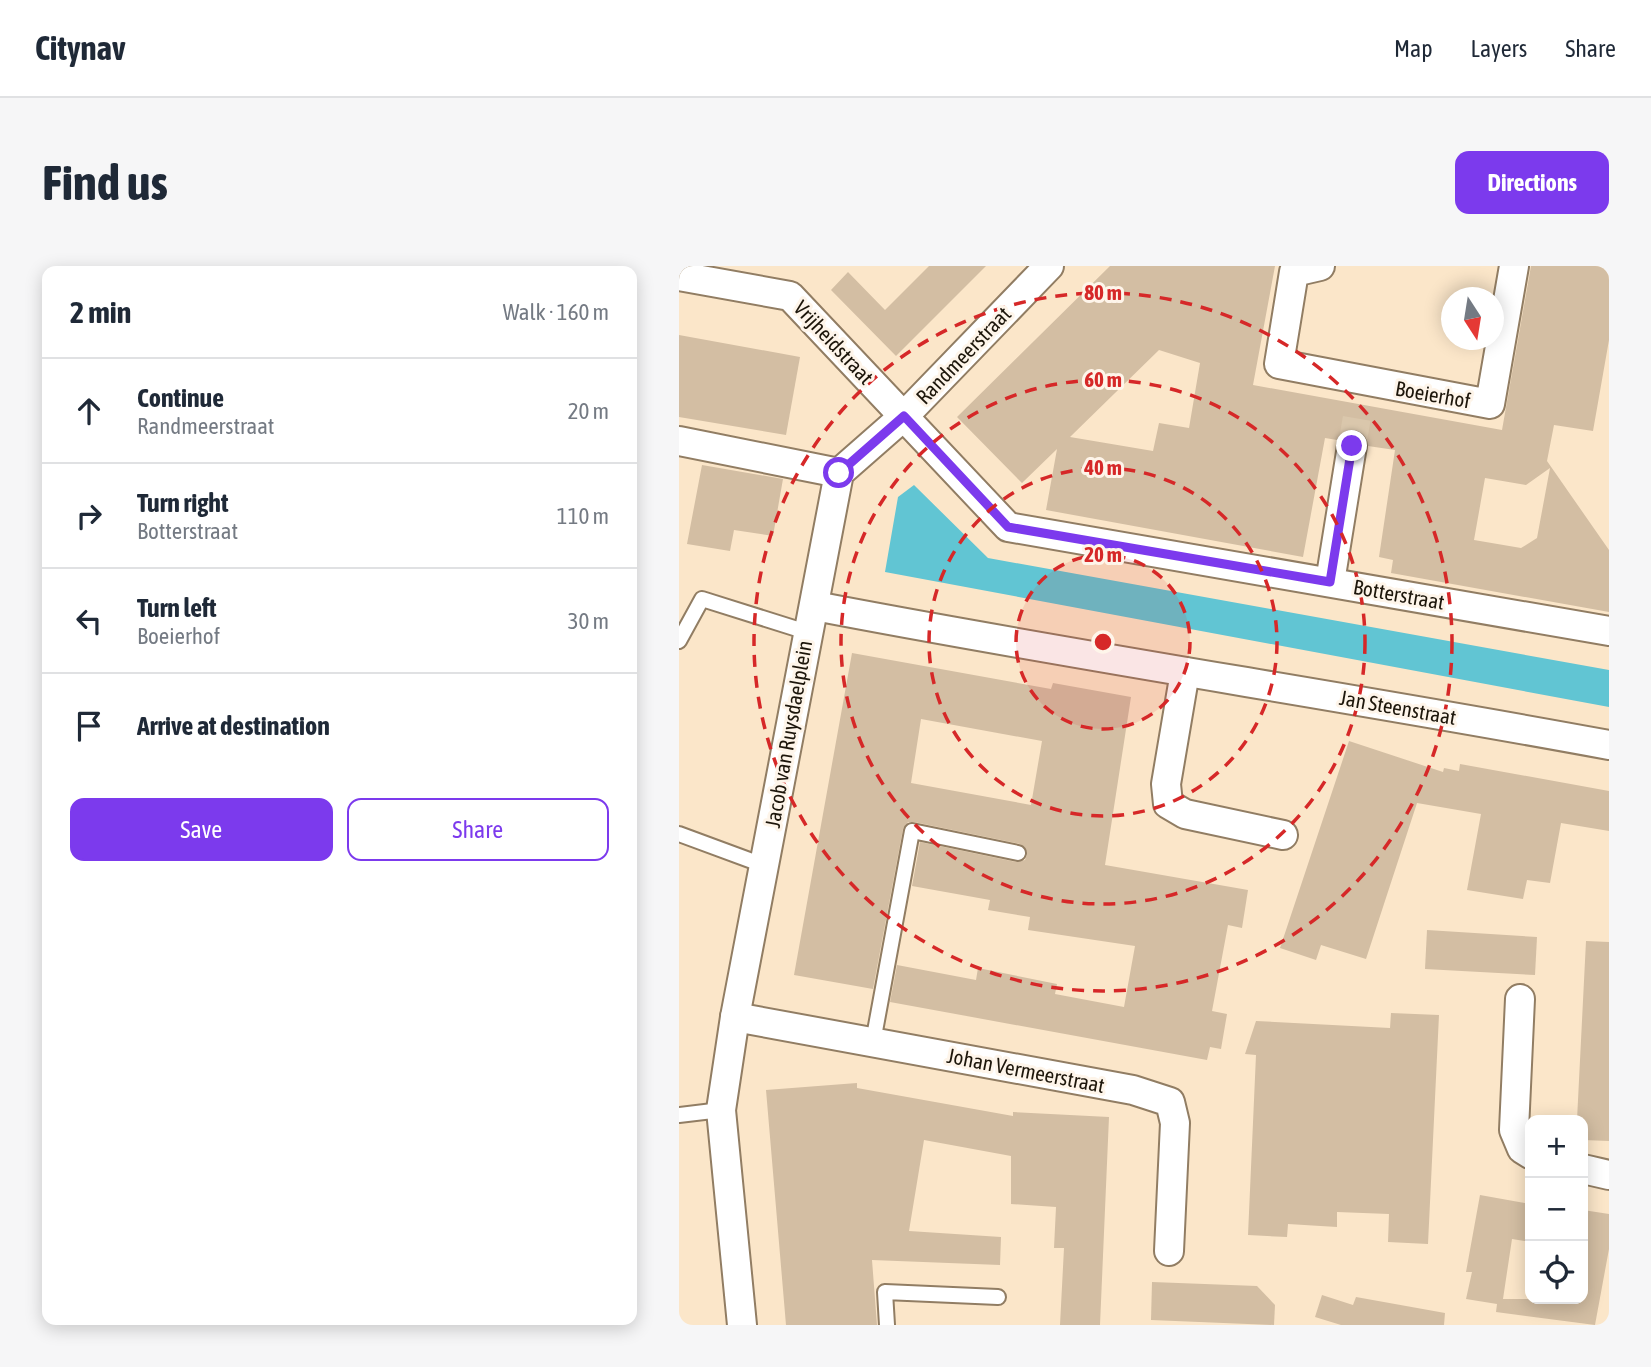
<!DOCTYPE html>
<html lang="en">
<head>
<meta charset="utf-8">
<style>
  body { margin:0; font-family:"Asap Condensed",sans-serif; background:#f6f6f7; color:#1f2937 }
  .controls { position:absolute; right:21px; bottom:21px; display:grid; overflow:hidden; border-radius:14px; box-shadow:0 4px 18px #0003 }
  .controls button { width:63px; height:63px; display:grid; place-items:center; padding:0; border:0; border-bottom:2px solid #e0e1e3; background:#fff; color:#1f2937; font:35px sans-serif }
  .compass { position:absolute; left:762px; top:21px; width:63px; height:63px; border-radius:50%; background:#fff; box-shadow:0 4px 18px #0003; rotate:168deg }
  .stop { position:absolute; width:21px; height:21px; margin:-16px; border:5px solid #7c3aed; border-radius:50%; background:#fff }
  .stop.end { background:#7c3aed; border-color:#fff; box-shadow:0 2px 7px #0008 }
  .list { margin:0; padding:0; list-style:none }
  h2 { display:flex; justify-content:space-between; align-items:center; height:91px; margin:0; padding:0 28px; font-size:30px }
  h2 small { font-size:23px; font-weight:400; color:#747a83 }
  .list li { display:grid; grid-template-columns:46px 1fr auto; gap:21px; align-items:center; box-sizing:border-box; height:105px; padding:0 28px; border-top:2px solid #e0e1e3 }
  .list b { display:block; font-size:26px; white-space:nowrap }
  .list p { margin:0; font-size:23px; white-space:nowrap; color:#747a83 }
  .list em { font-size:23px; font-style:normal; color:#747a83 }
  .actions { display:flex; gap:14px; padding:21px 28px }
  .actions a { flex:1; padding:16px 0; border:2px solid #7c3aed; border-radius:14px; text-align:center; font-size:24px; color:#7c3aed }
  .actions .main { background:#7c3aed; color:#fff }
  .icon { flex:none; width:38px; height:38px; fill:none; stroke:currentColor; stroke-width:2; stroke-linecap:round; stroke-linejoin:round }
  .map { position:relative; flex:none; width:930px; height:1059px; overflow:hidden; border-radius:14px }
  header { display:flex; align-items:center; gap:42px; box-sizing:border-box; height:98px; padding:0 35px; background:#fff; border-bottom:2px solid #e0e1e3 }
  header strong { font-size:33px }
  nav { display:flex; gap:38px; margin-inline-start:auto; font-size:24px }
  .intro { display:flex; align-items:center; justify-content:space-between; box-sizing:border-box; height:168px; padding:0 42px }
  h1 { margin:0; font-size:49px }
  .button { padding:18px 32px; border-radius:14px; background:#7c3aed; color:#fff; font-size:24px; font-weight:700 }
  main { display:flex; gap:42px; padding:0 42px }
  aside { flex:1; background:#fff; border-radius:14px; box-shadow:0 4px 18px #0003 }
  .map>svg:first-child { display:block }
  .water { fill:#61c5d3 }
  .building { fill:#d3bea3; fill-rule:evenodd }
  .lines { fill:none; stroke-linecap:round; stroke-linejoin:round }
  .street-tunnel { stroke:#dac7ac; stroke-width:28; stroke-dasharray:28 14; stroke-linecap:butt }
  .lane-casing { stroke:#917d63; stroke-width:18 }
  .street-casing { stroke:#917d63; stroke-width:32 }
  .lane { stroke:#fff; stroke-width:14 }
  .street { stroke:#fff; stroke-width:28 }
  .route { stroke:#7c3aed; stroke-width:9 }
  .ring { fill:none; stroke:#d62828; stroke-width:3.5; stroke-dasharray:12 9 }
  .labels { text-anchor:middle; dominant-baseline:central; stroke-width:6; stroke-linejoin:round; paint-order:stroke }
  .street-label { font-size:21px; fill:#1d160b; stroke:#fef5ea }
  .centre { fill:#d62828; stroke:#fef5ea; stroke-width:3.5 }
  .ring-label { font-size:21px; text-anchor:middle; font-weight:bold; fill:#d62828; stroke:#fef5ea; stroke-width:6; stroke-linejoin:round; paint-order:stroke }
</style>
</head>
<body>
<header>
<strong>Citynav</strong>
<nav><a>Map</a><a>Layers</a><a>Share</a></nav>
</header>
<div class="intro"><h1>Find us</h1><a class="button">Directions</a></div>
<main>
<aside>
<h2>2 min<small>Walk · 160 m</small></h2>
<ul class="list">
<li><svg class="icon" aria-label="ahead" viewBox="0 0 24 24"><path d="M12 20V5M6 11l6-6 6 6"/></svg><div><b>Continue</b><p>Randmeerstraat</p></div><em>20 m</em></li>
<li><svg class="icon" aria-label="right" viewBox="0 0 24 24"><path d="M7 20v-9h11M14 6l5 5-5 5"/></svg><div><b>Turn right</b><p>Botterstraat</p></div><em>110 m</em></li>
<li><svg class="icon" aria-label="left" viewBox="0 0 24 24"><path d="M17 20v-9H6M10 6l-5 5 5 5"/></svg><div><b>Turn left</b><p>Boeierhof</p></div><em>30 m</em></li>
<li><svg class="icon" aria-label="arrive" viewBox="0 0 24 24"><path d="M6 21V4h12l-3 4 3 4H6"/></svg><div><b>Arrive at destination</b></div></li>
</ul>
<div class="actions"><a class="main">Save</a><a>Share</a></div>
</aside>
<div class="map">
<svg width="930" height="1059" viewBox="0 0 930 1059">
  <rect width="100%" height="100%" fill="#fbe6c9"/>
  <path class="water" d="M235 219 309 292 930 404V441L206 306 219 231Z"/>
  <g class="building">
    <path d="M250 0H307L217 90 152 24 169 6 206 44Z"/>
    <path d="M431 0H596L574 119 823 164 852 0H930V74L914 165 875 159 868 195 930 284V346L712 307 714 294 700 291 716 184 689 180 684 168 676 164 666 165 658 174 646 172 624 291 367 244 378 183 343 217 278 151ZM480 84 521 97 510 162 480 157 474 185 391 171ZM871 202 858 272 842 282 795 274 806 212 847 219Z"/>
    <path d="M0 69 121 91 107 169 0 151Z"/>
    <path d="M23 199 104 213 94 270 55 264 51 285 8 278Z"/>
    <path d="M173 387 372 423 374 417 452 431 426 599 569 624 563 662 549 659 533 745 548 748 542 783 531 781 528 794 211 736 218 699 297 714 299 702 378 718 376 728 445 741 456 680 349 664 351 651 309 644 311 634 233 620 241 576 337 596 346 594 348 588 341 578 235 556H229L224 563 194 723 115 709ZM242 453 363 475 352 539 232 517Z"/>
    <path d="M670 475 764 506 765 502 780 505 781 498 930 525V565L882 557 871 617 848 614 844 633 788 624 802 548 738 537 687 693 642 679 637 694 601 682Z"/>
    <path d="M748 664 858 671 856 709 746 703Z"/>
    <path d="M907 675 930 676V875L904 874V854H898Z"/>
    <path d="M712 747 760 749 749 978 709 976 710 948 658 946V961L609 958 608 971 569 969 577 789 566 788 577 755 711 762Z"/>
    <path d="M178 817V822L334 850V846L430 851 421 1059H381L385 982H375L377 941 332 938V890L245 874 230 965 322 971 321 999 193 994 198 1059H107L87 824Z"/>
    <path d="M801 929 851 938V976L833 973 824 1033H904V944L930 948V983L916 1059 817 1046 818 1038 787 1033 793 1006H787Z"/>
    <path d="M473 1016 578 1020 596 1039 595 1059 472 1054Z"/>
    <path d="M643 1029 674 1039 677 1031 766 1047 765 1059H662L636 1051Z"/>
  </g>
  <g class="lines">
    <path class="street-tunnel" d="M673 180 680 139"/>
    <g class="lane-casing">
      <g id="lane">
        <path d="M0 375 23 333 131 367"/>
        <path d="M0 568 84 599"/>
        <path d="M194 776 233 565 339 587"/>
        <path d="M0 849 42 844"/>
        <path d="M208 1059 206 1026 319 1031"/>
      </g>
    </g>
    <g class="street-casing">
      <g id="street">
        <path d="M2 0 0 10 111 30 329 261 930 365"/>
        <path d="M641 0 615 6 600 98 811 138 835 0"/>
        <path d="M0 175 160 207"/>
        <path d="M651 316 673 180"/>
        <path d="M136 340C400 391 666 430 930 479"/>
        <path d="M506 406 487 518 489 538 506 548 604 569"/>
        <path d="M841 733 835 864 843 883 851 888"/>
        <path d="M56 751 454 824 491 836 496 857 490 985"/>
        <path d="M904 903 930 909"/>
        <path d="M63 1059 42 844 56 751 160 207 225 150 370 0"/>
      </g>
    </g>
    <use href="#lane" class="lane"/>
    <use href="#street" class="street"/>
  </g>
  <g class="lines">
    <path class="route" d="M160 207 225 150 329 261 651 316 673 180"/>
  </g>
  <circle cx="424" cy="376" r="87" fill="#d62828" fill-opacity=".12"/>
  <g class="ring">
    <circle cx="424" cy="376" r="87"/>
    <circle cx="424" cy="376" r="174"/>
    <circle cx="424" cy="376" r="262"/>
    <circle cx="424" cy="376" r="349"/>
  </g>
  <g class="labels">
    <g class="street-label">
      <text transform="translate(155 76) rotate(47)">Vrijheidstraat</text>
      <text transform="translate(284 89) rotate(-46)">Randmeerstraat</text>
      <text transform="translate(754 128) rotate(10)">Boeierhof</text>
      <text transform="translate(720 328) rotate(10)">Botterstraat</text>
      <text transform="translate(719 441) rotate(10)">Jan Steenstraat</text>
      <text transform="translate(109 468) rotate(-80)">Jacob van Ruysdaelplein</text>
      <text transform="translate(347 804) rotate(11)">Johan Vermeerstraat</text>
    </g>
  </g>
  <circle cx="424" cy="376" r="10" class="centre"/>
  <g class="ring-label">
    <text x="424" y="34">80 m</text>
    <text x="424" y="121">60 m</text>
    <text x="424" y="209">40 m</text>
    <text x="424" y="296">20 m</text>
  </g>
</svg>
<div class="controls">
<button>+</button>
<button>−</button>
<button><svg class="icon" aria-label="locate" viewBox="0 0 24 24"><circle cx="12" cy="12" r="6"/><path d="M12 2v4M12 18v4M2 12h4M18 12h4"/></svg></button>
</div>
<svg class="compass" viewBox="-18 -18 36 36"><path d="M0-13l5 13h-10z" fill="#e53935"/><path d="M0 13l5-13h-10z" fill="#747a83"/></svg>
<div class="stop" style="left:160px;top:207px"></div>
<div class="stop end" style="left:673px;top:180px"></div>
</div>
</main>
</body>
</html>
